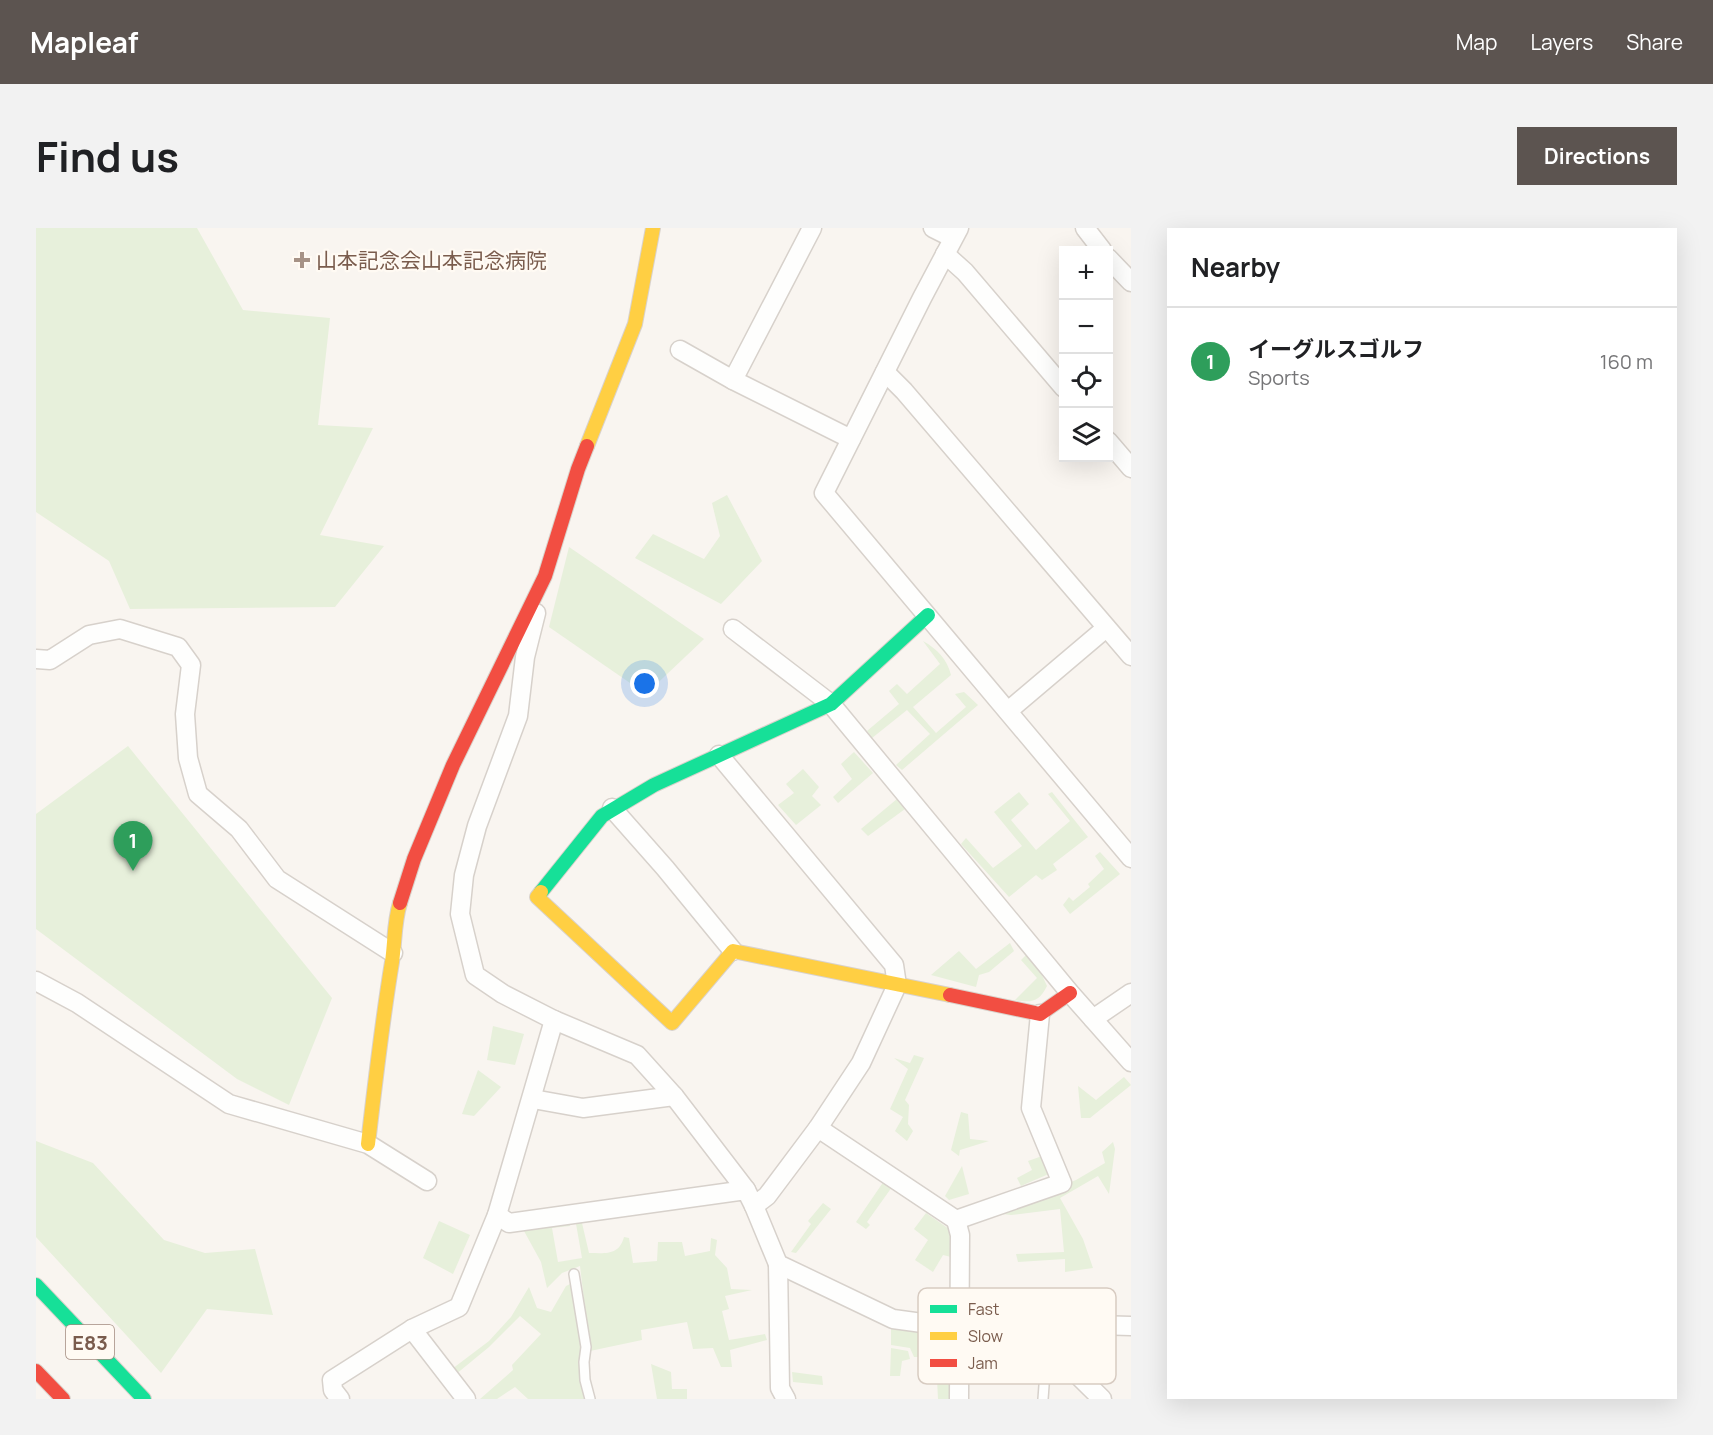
<!DOCTYPE html>
<html lang="en">
<head>
<meta charset="utf-8">
<style>
  body { margin:0; font-family:Manrope,"Noto Sans JP",sans-serif; background:#f2f2f2; color:#202124 }
  .controls { position:absolute; right:18px; top:18px; display:grid; overflow:hidden; border-radius:0px; box-shadow:0 6px 24px #0002 }
  .controls button { width:54px; height:54px; display:grid; place-items:center; padding:0; border:0; border-bottom:2px solid #e0e0e0; background:#fff; color:#202124; font:30px sans-serif }
  .you { position:absolute; left:609px; top:456px; width:21px; height:21px; margin:-15px; border:4px solid #fff; border-radius:50%; background:#1a73e8; box-shadow:0 0 0 9px #1a73e833 }
  .badge { display:grid; place-items:center; width:39px; height:39px; border-radius:50%; background:#5c5450; color:#fff; font-size:20px; font-weight:700 }
  .pin { position:absolute; translate:-50% -50px; filter:drop-shadow(0 2px 3px #0008) }
  .pin::after { content:''; position:absolute; top:32px; width:21px; height:18px; background:inherit; clip-path:polygon(0 0,100% 0,50% 100%) }
  .list { margin:0; padding:0; list-style:none }
  h2 { display:flex; justify-content:space-between; align-items:center; height:78px; margin:0; padding:0 24px; font-size:26px }
  h2 small { font-size:20px; font-weight:400; color:#757577 }
  .list li { display:grid; grid-template-columns:39px 1fr auto; gap:18px; align-items:center; box-sizing:border-box; height:108px; padding:0 24px; border-top:2px solid #e0e0e0 }
  .list b { display:block; font-size:22px; white-space:nowrap }
  .list p { margin:0; font-size:20px; white-space:nowrap; color:#757577 }
  .list em { font-size:20px; font-style:normal; color:#757577 }
  .icon { flex:none; width:33px; height:33px; fill:none; stroke:currentColor; stroke-width:2; stroke-linecap:round; stroke-linejoin:round }
  .map { position:relative; flex:none; width:1095px; height:1171px; overflow:hidden; border-radius:0px }
  header { display:flex; align-items:center; gap:36px; box-sizing:border-box; height:84px; padding:0 30px; background:#5c5450; color:#fff }
  header strong { font-size:28px }
  nav { display:flex; gap:33px; margin-inline-start:auto; font-size:21px }
  .intro { display:flex; align-items:center; justify-content:space-between; box-sizing:border-box; height:144px; padding:0 36px }
  h1 { margin:0; font-size:42px }
  .button { padding:15px 27px; border-radius:0px; background:#5c5450; color:#fff; font-size:21px; font-weight:700 }
  main { display:flex; gap:36px; padding:0 36px }
  aside { flex:1; background:#fff; border-radius:0px; box-shadow:0 6px 24px #0002 }
  .map>svg:first-child { display:block }
  .green { fill:#e7f0db }
  .lines { fill:none; stroke-linecap:round; stroke-linejoin:round }
  .lane-casing { stroke:#d7d1cb; stroke-width:12 }
  .street-casing { stroke:#d7d1cb; stroke-width:21 }
  .fast-casing { stroke:#d9d2cb; stroke-width:16 }
  .slow-casing { stroke:#d9d2cb; stroke-width:16 }
  .jam-casing { stroke:#d9d2cb; stroke-width:16 }
  .lane { stroke:#fefefd; stroke-width:9 }
  .street { stroke:#fefefd; stroke-width:18 }
  .fast { stroke:#16e098; stroke-width:14 }
  .slow { stroke:#ffcf43; stroke-width:14 }
  .jam { stroke:#f24e42; stroke-width:14 }
  .poi-dot { fill:#a69286; stroke:#fffaf3; stroke-width:2 }
  .labels { text-anchor:middle; dominant-baseline:central; stroke-width:4.5; stroke-linejoin:round; paint-order:stroke }
  .shield { fill:#fffaf3; stroke:#a28b7f; stroke-width:1.5 }
  .shield-label { font-size:20px; font-weight:bold; fill:#7a5c4d }
  .poi-label { font-size:21px; fill:#7a5c4d; stroke:#fffaf3; text-anchor:start }
  .key { fill:#fffaf3; stroke:#d7cbc1; stroke-width:1.5 }
  .key-label { font-size:16px; fill:#7a5c4d }
</style>
</head>
<body>
<header>
<strong>Mapleaf</strong>
<nav><a>Map</a><a>Layers</a><a>Share</a></nav>
</header>
<div class="intro"><h1>Find us</h1><a class="button">Directions</a></div>
<main>
<div class="map">
<svg width="1095" height="1171" viewBox="0 0 1095 1171">
  <rect width="100%" height="100%" fill="#f9f5f0"/>
  <g class="green">
    <path d="M0 0H161L207 82 294 90 282 197 337 200 284 307 348 318 299 379 94 381 73 333 0 284Z"/>
    <path d="M691 267 726 333 685 376 599 330 617 306 668 331 684 308 676 275Z"/>
    <path d="M533 319 668 411 610 466 513 399Z"/>
    <path d="M887 413C901 421 911 431 915 447L877 479 900 505 930 479 919 466 928 464 942 477 866 542 860 537 894 506 871 482 836 510 831 503 863 476 853 463 861 456 871 466 904 436Z"/>
    <path d="M92 518 296 770 253 877 201 851 0 701V586Z"/>
    <path d="M818 524 837 545 802 575 797 569 816 551 805 536Z"/>
    <path d="M767 541 783 559 776 568 785 577 760 597 742 577 758 565 750 556Z"/>
    <path d="M983 564 993 576 975 592 1000 622 1034 593 1012 566 1016 564 1052 609 1017 636 1021 642 1006 652 1000 647 973 669 925 616 930 610 957 640 986 618 958 584Z"/>
    <path d="M861 571 869 581 832 608 825 601Z"/>
    <path d="M1064 624 1084 646 1034 686 1027 677 1033 669 1037 673 1054 659 1052 656 1068 641 1059 628Z"/>
    <path d="M974 715 978 723 953 744 943 747 940 759 895 747 923 723 940 741Z"/>
    <path d="M990 727 1005 745 1011 758C1003 774 996 775 979 772L1001 750 985 732Z"/>
    <path d="M457 798 488 806 479 837 451 832Z"/>
    <path d="M878 827 888 830 869 872 873 877 872 896 877 903 871 913 859 903 867 889 854 881 872 841 858 830 874 835Z"/>
    <path d="M442 842 465 859 438 888 426 886Z"/>
    <path d="M1088 849 1095 857 1054 890H1045L1042 858 1060 872Z"/>
    <path d="M925 884 932 886 934 911 953 913 924 922 923 928 915 922Z"/>
    <path d="M0 913 57 935 128 1012 169 1025 219 1021 237 1087 171 1081 125 1145 0 1009Z"/>
    <path d="M1077 914 1079 921 1073 966 1062 948 1024 970 1047 1011 1057 1040 1029 1044V1031L982 1034 980 1026 1028 1024 1024 981 975 987 957 985 1040 952 1069 935 1066 924Z"/>
    <path d="M1009 927 1015 945 985 958 981 950 996 942 992 933Z"/>
    <path d="M926 938 933 966 913 972 909 968Z"/>
    <path d="M848 953 856 959 831 994 834 997 830 1001 820 994Z"/>
    <path d="M787 975 795 981 760 1025 755 1024 775 996 772 993Z"/>
    <path d="M580 985 582 990 546 995 553 1025C569 1025 583 1028 588 1009L593 1010 597 1035 621 1033 622 1014H646L649 1028 674 1023 675 1010 681 1012 679 1027 691 1040 695 1061 716 1062 689 1068 693 1081 686 1083 693 1112 729 1106 731 1112 694 1122 696 1139H685L677 1120 657 1121 651 1094 605 1102 606 1112 554 1123 544 1038 526 1045 511 1060 505 1034 488 1003 533 993 534 998 516 1000 522 1034 546 1030 539 990Z"/>
    <path d="M890 985 916 1003 915 1029 907 1027 897 1044 879 1032 892 1012 878 1001Z"/>
    <path d="M403 993 434 1007 417 1046 387 1030Z"/>
    <path d="M536 1055 545 1119 544 1150 548 1171H492L479 1159 461 1171H444L477 1142 476 1137 505 1106 484 1088 453 1119 419 1147 416 1141 453 1113 475 1089 493 1059 501 1080 515 1084 530 1058Z"/>
    <path d="M855 1098 888 1104 891 1115 896 1117V1129H878L874 1120 855 1117Z"/>
    <path d="M855 1120 872 1123 874 1131 866 1133 864 1148H854Z"/>
    <path d="M615 1136 635 1144 636 1161H651V1171H621Z"/>
    <path d="M756 1144 786 1148 787 1157 757 1154Z"/>
    <path d="M901 1151 913 1153 914 1171H902Z"/>
  </g>
  <g class="lines">
    <g class="lane-casing">
      <g id="lane">
        <path d="M538 1046 550 1119 548 1134 549 1152 554 1171"/>
        <path d="M1007 1171 1011 1117"/>
      </g>
    </g>
    <g class="street-casing">
      <g id="street">
        <path d="M897 0 917 10"/>
        <path d="M923 0 886 70 788 265 1095 630"/>
        <path d="M1049 0 1066 22"/>
        <path d="M909 26 929 44 1028 160"/>
        <path d="M1072 30 1095 54"/>
        <path d="M644 122 697 152 815 211"/>
        <path d="M849 144 868 163 1095 428"/>
        <path d="M697 152 776 0"/>
        <path d="M1072 213 1095 240"/>
        <path d="M500 385 489 429 482 488 441 598 428 647 424 686 439 747 467 766 518 792 601 827 638 868 710 962"/>
        <path d="M697 401 795 476 1034 765 1095 834"/>
        <path d="M0 431 14 432 53 407 84 401 142 419 155 437 149 486 152 530 162 566 203 601 241 651 357 725"/>
        <path d="M972 483 1070 400"/>
        <path d="M576 580 629 640 697 723"/>
        <path d="M0 753 41 775 193 876 332 916 391 953"/>
        <path d="M1057 791 1095 765"/>
        <path d="M497 871 547 880 638 868"/>
        <path d="M782 900 920 992 1026 955 995 880 1004 786"/>
        <path d="M718 978 742 1036 857 1091 923 1100 989 1095 1095 1098"/>
        <path d="M461 987 473 995 710 962 718 978 731 968 782 900 825 835 861 757 858 737 683 527"/>
        <path d="M920 992 924 1007 923 1171"/>
        <path d="M742 1036 744 1160 750 1171"/>
        <path d="M989 1095 1066 1171"/>
        <path d="M376 1101 430 1171"/>
        <path d="M304 1171 297 1162 296 1152 376 1101 423 1079 461 987 518 792"/>
      </g>
    </g>
    <g class="fast-casing">
      <g id="fast">
        <path d="M505 664 566 588 618 557 795 476 892 387"/>
        <path d="M0 1057 108 1171"/>
      </g>
    </g>
    <g class="slow-casing">
      <g id="slow">
        <path d="M551 218 599 96 617 0"/>
        <path d="M505 664 501 669 636 795 697 723 914 767"/>
        <path d="M332 916C339 855 346 794 356 734 359 713 358 694 364 675"/>
      </g>
    </g>
    <g class="jam-casing">
      <g id="jam">
        <path d="M364 675 378 631 417 537 509 348 542 241 551 218"/>
        <path d="M914 767 1004 786 1034 765"/>
        <path d="M0 1143 27 1171"/>
      </g>
    </g>
    <use href="#lane" class="lane"/>
    <use href="#street" class="street"/>
    <use href="#fast" class="fast"/>
    <use href="#slow" class="slow"/>
    <use href="#jam" class="jam"/>
  </g>
  <path class="poi-dot" d="M263 23h6v6h6v6h-6v6h-6v-6h-6v-6h6z"/>
  <g class="labels">
    <rect class="shield" x="30" y="1097" width="48" height="34" rx="4.5"/>
    <g class="shield-label">
      <text x="54" y="1114">E83</text>
    </g>
    <g class="poi-label">
      <text x="280" y="32">山本記念会山本記念病院</text>
    </g>
  </g>
  <rect x="882" y="1060" width="198" height="96" rx="9" class="key"/>
  <rect x="894" y="1077" width="27" height="8" fill="#16e098"/>
  <rect x="894" y="1104" width="27" height="8" fill="#ffcf43"/>
  <rect x="894" y="1131" width="27" height="8" fill="#f24e42"/>
  <g class="key-label">
    <text x="932" y="1087">Fast</text>
    <text x="932" y="1114">Slow</text>
    <text x="932" y="1141">Jam</text>
  </g>
</svg>
<div class="controls">
<button>+</button>
<button>−</button>
<button><svg class="icon" aria-label="locate" viewBox="0 0 24 24"><circle cx="12" cy="12" r="6"/><path d="M12 2v4M12 18v4M2 12h4M18 12h4"/></svg></button>
<button><svg class="icon" aria-label="layers" viewBox="0 0 24 24"><path d="M12 4l9 5-9 5-9-5zM3 14l9 5 9-5"/></svg></button>
</div>
<div class="you"></div>
<div class="pin badge" style="left:97px;top:643px;background:#2e9e5b">1</div>
</div>
<aside>
<h2>Nearby<small></small></h2>
<ul class="list">
<li><span class="badge" style="background:#2e9e5b">1</span><div><b>イーグルスゴルフ</b><p>Sports</p></div><em>160 m</em></li>
</ul>
</aside>
</main>
</body>
</html>
